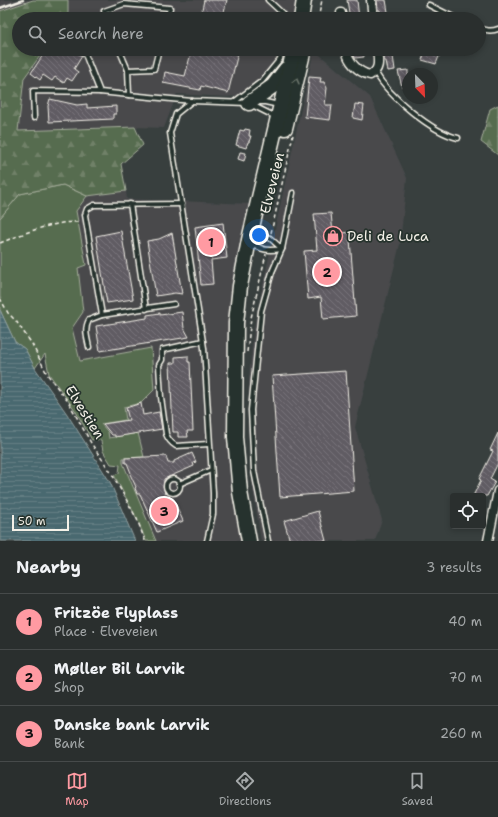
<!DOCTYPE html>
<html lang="en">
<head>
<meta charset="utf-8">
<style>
  body { margin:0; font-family:"Shantell Sans",sans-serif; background:#323736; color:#f1f3f6 }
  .controls { position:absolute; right:12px; bottom:12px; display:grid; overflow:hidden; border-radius:4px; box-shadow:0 2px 6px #0003 }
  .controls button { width:36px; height:36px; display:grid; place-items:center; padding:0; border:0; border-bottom:1px solid #464a4a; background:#2a2f2e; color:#f1f3f6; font:20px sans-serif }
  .compass { position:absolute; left:402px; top:68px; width:36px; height:36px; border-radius:50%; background:#2a2f2e; box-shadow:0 2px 6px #0003; rotate:157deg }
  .scale { position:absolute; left:12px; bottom:10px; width:57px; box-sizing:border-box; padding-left:4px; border:2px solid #f4f1e8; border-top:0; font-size:11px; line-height:14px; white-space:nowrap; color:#f4f1e8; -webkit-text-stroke:3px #26332d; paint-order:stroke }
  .you { position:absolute; left:259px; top:235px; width:14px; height:14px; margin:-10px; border:3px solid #fff; border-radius:50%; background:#1a73e8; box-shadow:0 0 0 6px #1a73e833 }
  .badge { display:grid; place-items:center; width:26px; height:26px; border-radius:50%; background:#ff9aa2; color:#111; font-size:13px; font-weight:700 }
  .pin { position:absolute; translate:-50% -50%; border:2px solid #fff; box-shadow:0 1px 4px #0006 }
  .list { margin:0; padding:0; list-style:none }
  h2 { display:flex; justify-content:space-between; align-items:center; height:52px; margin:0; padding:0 16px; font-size:17px }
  h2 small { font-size:13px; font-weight:400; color:#a5a9aa }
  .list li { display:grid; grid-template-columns:26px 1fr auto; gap:12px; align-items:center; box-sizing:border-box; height:56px; padding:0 16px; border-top:1px solid #464a4a }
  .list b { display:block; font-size:15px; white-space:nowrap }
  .list p { margin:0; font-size:13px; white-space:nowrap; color:#a5a9aa }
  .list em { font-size:13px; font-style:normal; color:#a5a9aa }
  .icon { flex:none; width:22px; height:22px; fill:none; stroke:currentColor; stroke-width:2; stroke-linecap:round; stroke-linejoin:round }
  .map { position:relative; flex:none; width:498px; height:541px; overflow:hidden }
  .search { position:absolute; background:#2a2f2e; box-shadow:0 2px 6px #0003; left:12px; right:12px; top:12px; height:44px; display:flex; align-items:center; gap:10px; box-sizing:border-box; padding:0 14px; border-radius:22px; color:#a5a9aa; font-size:15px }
  .sheet { height:220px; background:#2a2f2e }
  nav { display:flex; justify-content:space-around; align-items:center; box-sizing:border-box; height:56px; border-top:1px solid #464a4a; background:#2a2f2e; font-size:11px; color:#a5a9aa }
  nav a { display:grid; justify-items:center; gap:2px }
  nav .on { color:#ff9aa2 }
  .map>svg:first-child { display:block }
  .built { fill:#484a4c }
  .green { fill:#576c4f; stroke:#a6ae9c }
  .forest { fill:url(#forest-firs); stroke:#a6ae9c }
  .water { fill:url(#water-rules); stroke:#8e9fa0 }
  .building { fill:url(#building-back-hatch); stroke:#f4f1e8 }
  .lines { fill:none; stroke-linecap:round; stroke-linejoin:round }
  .service-casing { stroke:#f4f1e8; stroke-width:7 }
  .minor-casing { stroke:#f4f1e8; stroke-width:11 }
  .trunk-casing { stroke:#f4f1e8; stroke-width:17 }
  .path { stroke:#f4f1e8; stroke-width:1.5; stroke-dasharray:4 3; stroke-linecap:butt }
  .service { stroke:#26332d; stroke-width:4 }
  .minor { stroke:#26332d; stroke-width:8 }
  .trunk { stroke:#26332d; stroke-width:14 }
  .rail { stroke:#f4f1e8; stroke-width:2.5 }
  .oneway { stroke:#6e766e }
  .labels { text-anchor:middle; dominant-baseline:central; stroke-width:3.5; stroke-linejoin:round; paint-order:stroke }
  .street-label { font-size:14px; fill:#f4f1e8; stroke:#26332d }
  .poi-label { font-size:14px; fill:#f4f1e8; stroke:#26332d; text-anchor:start }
</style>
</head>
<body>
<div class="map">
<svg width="498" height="541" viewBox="0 0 498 541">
  <defs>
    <pattern id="forest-firs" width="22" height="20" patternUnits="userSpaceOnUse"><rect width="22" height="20" fill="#576c4f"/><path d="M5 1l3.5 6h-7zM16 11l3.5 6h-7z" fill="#708168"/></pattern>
    <pattern id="water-rules" width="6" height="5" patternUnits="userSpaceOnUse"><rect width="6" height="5" fill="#4a6970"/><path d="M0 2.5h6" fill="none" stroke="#657f84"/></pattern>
    <pattern id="building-back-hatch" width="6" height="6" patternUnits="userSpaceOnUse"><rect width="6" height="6" fill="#615b64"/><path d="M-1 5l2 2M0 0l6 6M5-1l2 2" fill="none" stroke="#78737a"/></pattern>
  </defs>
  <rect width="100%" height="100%" fill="#383f3e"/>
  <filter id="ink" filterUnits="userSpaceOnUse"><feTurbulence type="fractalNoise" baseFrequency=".025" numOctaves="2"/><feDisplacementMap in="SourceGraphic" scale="8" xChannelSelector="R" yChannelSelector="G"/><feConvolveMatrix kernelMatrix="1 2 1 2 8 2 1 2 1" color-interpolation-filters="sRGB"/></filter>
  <g filter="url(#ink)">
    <g class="built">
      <path d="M0 0H33L0 11Z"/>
      <path d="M68 0H301L297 19H66L68 16Z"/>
      <path d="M45 49H289L280 71 267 86 247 95 226 97 177 94 164 128 135 127 18 131 24 78Z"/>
      <path d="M314 50 370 97 407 178 400 244 355 427 382 520 375 541H261L253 489 248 432 249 376 254 326Z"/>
      <path d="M126 191 127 199 252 204 234 296 243 541H156L123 463V458L138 433 108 438 107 432 101 424 124 407 135 405 154 390 150 348 80 361 72 328 83 311 78 268 86 265 76 211 87 196Z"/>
    </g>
    <path class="green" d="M63 185 87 196 76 211 86 265 78 268 83 312 72 328 80 361 151 348 154 390 141 403 124 407 126 420 101 424 108 432 109 438 138 433 144 457 123 458V463L156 541H146L137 519 114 475 119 473 120 465 111 464 103 451 101 441 95 439 92 440 75 410 49 374 45 354 35 368 25 349 15 342 0 310V218L20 194Z"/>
    <g class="forest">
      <path d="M33 0H68V16L66 19H19V49H45L24 78 18 131 135 127 143 145 121 164 126 191 87 196 63 185 20 194 0 218V11Z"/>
      <path d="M498 105V155L481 142 490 109Z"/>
    </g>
    <path class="water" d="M0 310 15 342 25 349 35 368 67 414 110 482 135 541H0Z"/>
    <g class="building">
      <path d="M204 0H227L222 19H200Z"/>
      <path d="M347 0H357L359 19H350Z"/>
      <path d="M377 0H386L388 12 380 13V10H378Z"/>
      <path d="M47 49H71L82 56 74 69 78 72 72 81 67 78 64 83 55 77 52 81 43 75 40 80 31 73Z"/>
      <path d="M192 49H239L228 93 201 86 200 90 163 83 165 72 185 76Z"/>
      <path d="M353 49H363L364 57 355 58Z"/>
      <path d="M383 49H392L395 70 388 71 386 61H384Z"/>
      <path d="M426 49H442L436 64 422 60Z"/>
      <path d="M408 70V86L402 87 398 71Z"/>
      <path d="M309 77 321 78 320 82H324L327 88 325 105H332L330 120 305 117Z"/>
      <path d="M50 99 77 105 87 104V108L116 106V114H113V119L49 122 48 106Z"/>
      <path d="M355 104 364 105 362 120 353 118Z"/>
      <path d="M245 129 250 130 249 136H251L249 142H248L246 148 236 145 240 130 244 131Z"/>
      <path d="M240 152 246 153 244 161 238 159Z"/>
      <path d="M331 213 333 234 353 232 354 238 350 239 356 316 323 319 321 297 308 299 304 251 317 250 314 214Z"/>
      <path d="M223 223 227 258 211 260 213 284 201 285 195 227Z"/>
      <path d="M121 231 133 299 107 303 96 236Z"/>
      <path d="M172 233 182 294 175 293 156 296 147 241 159 239Z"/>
      <path d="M182 312 184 328 189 337 100 351 96 326 147 318V315L160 313V315Z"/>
      <path d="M188 356V362H190L193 431H187L188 437H178V432H173L170 363H175V357Z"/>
      <path d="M346 371 354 491 280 497 272 376Z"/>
      <path d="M141 403 143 415 159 412 162 429 115 437V435H112L103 424 129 420 126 408Z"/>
      <path d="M498 433V463L490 479 495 482 487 496H473L481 480 479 479 493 451 490 450Z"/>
      <path d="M192 453 196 462 193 463 194 466 164 479 165 501 173 498 183 521 157 532 140 494H137L135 488 136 487 130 474 131 473 127 463H125V458L166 456 168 463H174V461Z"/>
      <path d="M318 511 326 541H290L284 521Z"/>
    </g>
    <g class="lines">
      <g class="service-casing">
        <g id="service">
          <path d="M268 0 282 13 283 19"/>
          <path d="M429 5 457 19"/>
          <path d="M107 19 104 11 124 4 170 8 167 19"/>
          <path d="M436 19 442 12"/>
          <path d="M479 28C485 30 491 32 498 29"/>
          <path d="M83 49 100 92 129 95"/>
          <path d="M119 49 128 70 154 69 159 49"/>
          <path d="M128 70 129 95 192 101 247 103"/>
          <path d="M375 72C389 96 431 132 458 138"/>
          <path d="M192 101 176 114 170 133 204 348 213 493V514L207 541"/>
          <path d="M234 102 262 81 280 59 282 49"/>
          <path d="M258 102H265L279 105"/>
          <path d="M252 105 276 117"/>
          <path d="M34 118 33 91 100 92"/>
          <path d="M130 204 146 309"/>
          <path d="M259 235 270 238 282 249C267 251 261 251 249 240Z"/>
          <path d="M174 304 102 315 85 215 87 209 94 205 182 204"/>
          <path d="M203 341 162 350V360L159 365 161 397 166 434C168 439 171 443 176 446L209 444"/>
          <path d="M89 347C87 337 84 329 89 320L102 315"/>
          <circle cx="173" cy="486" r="7"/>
          <path d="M179 484 211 470"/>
          <path d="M268 541 254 471 251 410 261 311 272 272 282 249 293 193"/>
        </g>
      </g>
      <g class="minor-casing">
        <g id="minor">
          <path d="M371 0 373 19"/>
          <path d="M341 13 342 19"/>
          <path d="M346 49C348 61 357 72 370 75 381 70 378 59 377 49"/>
          <path d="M488 541 498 491"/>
        </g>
      </g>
      <g class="trunk-casing">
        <g id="trunk">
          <path d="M301 19 304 0"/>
          <path d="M249 103 273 86 286 69"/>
          <path d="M285 128 304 49"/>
          <path d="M249 541 240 492 235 437 236 323 240 286 249 240 294 49"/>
        </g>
      </g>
      <g class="path">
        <path d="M318 19 322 0"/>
        <path d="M271 233 293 135"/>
        <path d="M0 243C25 233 53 221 80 222"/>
        <path d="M0 298 8 313 16 321 32 344 47 374 69 403 91 443 112 474 137 519 145 541"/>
        <path d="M247 352 251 318 266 254"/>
      </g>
      <use href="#service" class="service"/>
      <use href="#minor" class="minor"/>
      <use href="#trunk" class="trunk"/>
      <path class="rail" d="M0 8 23 0"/>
    </g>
    <defs><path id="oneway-chevron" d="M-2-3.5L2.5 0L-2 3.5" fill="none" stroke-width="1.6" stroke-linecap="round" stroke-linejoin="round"/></defs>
    <use class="oneway" href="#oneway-chevron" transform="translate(296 81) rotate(-76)"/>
  </g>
  <defs>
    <g id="shop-ring" transform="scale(1)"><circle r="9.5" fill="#26332d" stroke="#ff9aa2" stroke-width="1.5"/><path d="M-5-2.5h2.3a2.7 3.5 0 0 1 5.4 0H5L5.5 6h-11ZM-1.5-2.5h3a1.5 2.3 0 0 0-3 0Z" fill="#ff9aa2"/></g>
  </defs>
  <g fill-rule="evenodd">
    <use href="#shop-ring" x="333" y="236"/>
  </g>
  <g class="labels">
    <g class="street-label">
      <text transform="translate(272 183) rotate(-76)">Elveveien</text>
      <text transform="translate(85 412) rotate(58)">Elvestien</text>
    </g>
    <g class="poi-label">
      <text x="347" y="236">Deli de Luca</text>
    </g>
  </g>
</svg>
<div class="controls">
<button><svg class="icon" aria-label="locate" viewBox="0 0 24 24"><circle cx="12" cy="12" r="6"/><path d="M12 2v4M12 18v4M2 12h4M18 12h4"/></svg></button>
</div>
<svg class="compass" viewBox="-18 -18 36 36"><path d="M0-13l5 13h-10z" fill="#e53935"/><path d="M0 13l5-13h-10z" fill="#a5a9aa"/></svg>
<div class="scale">50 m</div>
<div class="you"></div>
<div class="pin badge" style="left:211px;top:242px">1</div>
<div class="pin badge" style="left:327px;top:272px">2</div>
<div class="pin badge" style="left:164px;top:511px">3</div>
<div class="search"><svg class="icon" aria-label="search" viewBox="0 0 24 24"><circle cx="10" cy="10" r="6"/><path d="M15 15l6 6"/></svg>Search here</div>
</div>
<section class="sheet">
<h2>Nearby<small>3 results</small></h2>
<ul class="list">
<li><span class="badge">1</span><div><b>Fritzöe Flyplass</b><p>Place · Elveveien</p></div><em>40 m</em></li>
<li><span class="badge">2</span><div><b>Møller Bil Larvik</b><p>Shop</p></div><em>70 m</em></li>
<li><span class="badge">3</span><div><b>Danske bank Larvik</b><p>Bank</p></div><em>260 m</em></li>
</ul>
</section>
<nav>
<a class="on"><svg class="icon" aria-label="map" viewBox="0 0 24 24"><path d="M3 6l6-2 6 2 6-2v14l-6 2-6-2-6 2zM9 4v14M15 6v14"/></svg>Map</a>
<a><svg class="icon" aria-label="directions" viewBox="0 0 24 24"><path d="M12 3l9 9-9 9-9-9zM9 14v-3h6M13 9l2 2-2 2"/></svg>Directions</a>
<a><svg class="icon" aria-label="saved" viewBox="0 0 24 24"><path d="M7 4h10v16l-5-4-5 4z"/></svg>Saved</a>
</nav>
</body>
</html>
